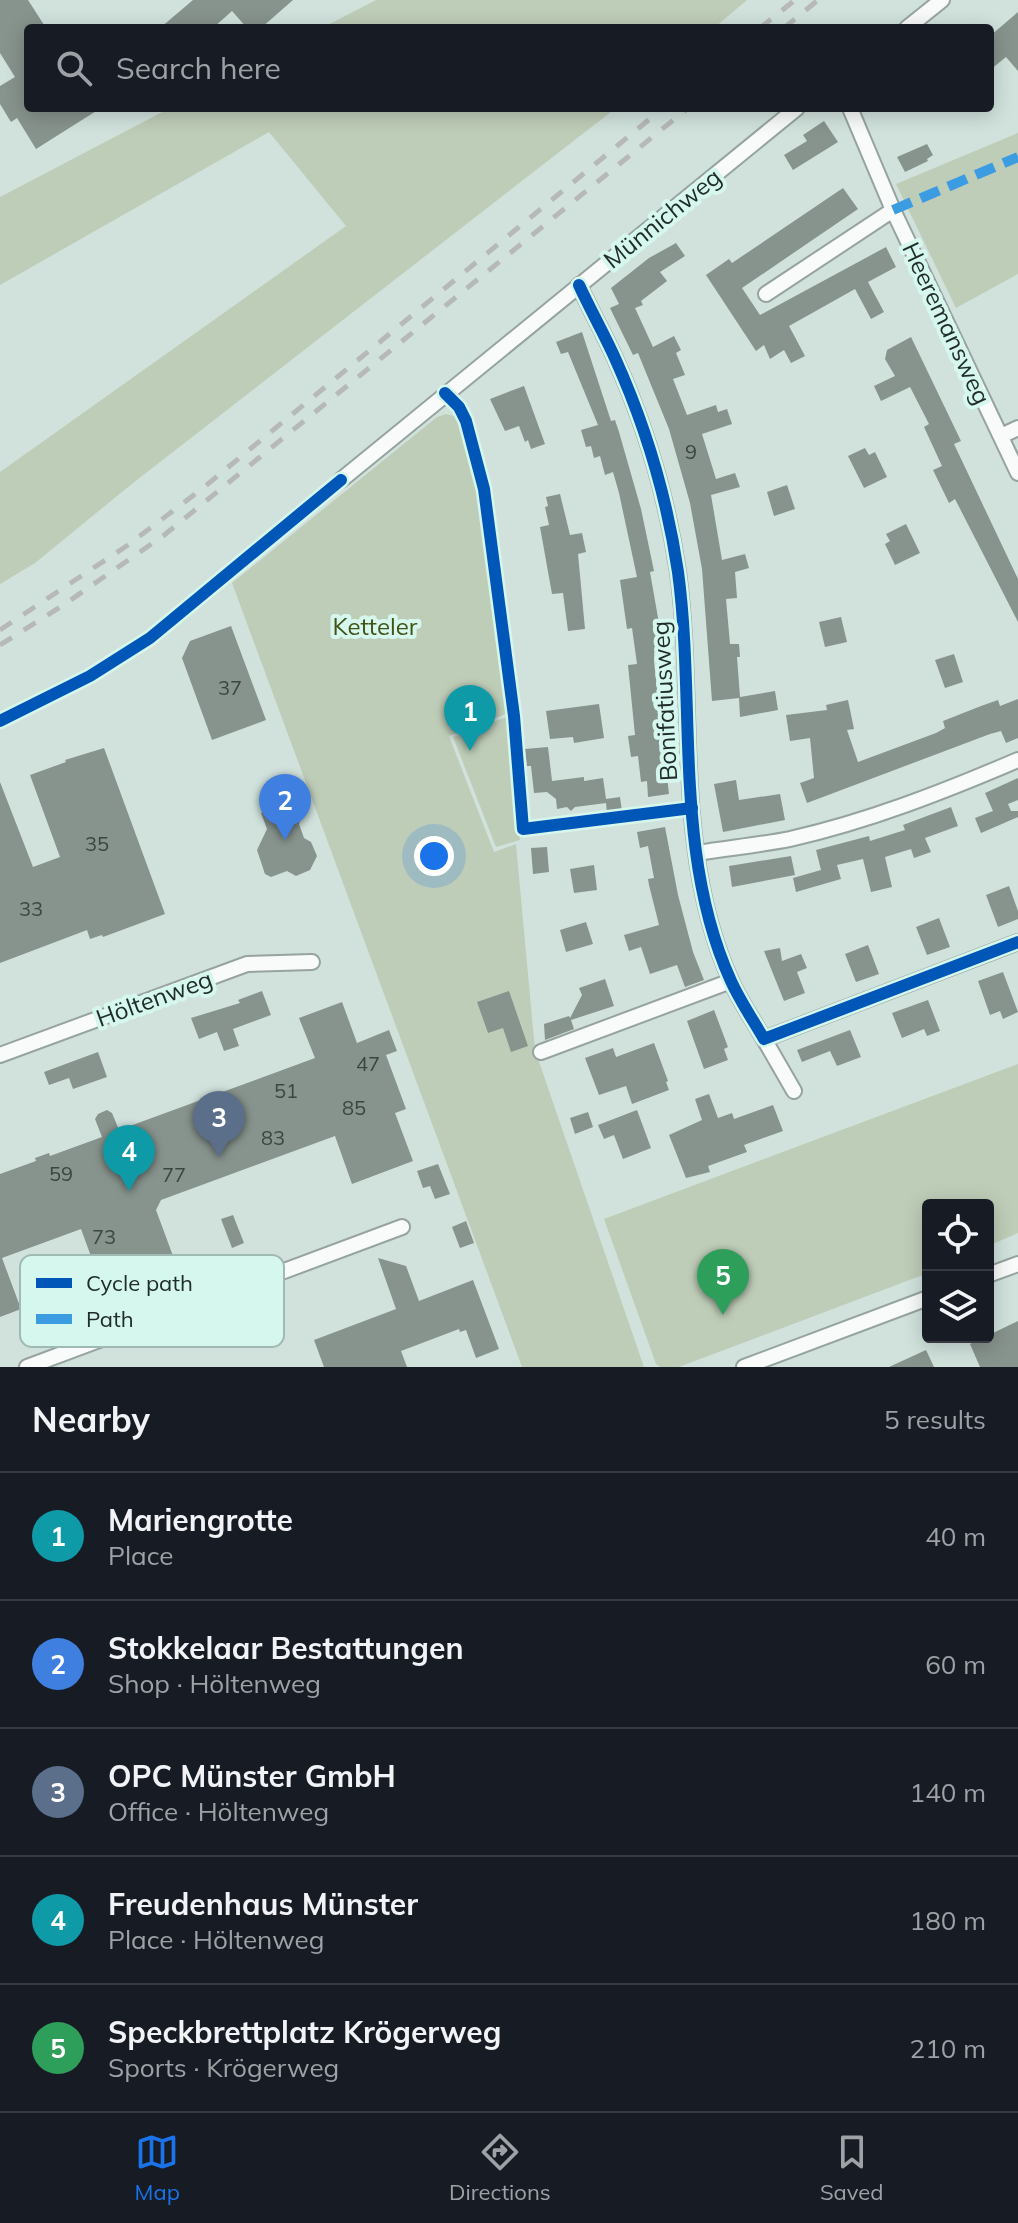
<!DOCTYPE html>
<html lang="en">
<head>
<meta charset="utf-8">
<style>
  body { margin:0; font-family:Mulish,sans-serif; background:#242831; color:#f1f3f6 }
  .controls { position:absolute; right:24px; bottom:24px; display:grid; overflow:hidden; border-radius:8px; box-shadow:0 4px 20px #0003 }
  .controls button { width:72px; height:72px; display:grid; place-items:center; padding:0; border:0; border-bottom:2px solid #363941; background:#171b24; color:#f1f3f6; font:40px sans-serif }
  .you { position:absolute; left:434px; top:856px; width:28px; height:28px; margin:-20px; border:6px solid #fff; border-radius:50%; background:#1a73e8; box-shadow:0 0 0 12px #1a73e833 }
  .badge { display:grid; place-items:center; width:52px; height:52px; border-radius:50%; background:#1a73e8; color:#fff; font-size:26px; font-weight:700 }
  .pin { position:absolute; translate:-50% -66px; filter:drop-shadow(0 2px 4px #0008) }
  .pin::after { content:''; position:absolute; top:42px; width:28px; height:24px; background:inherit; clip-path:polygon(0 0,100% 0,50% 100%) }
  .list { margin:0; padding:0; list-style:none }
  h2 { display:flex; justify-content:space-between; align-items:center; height:104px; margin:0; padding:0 32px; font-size:34px }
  h2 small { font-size:26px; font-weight:400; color:#9ea1a6 }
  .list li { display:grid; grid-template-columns:52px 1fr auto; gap:24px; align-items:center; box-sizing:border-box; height:128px; padding:0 32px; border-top:2px solid #363941 }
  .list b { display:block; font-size:30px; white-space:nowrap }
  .list p { margin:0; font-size:26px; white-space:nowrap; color:#9ea1a6 }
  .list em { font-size:26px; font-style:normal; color:#9ea1a6 }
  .icon { flex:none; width:44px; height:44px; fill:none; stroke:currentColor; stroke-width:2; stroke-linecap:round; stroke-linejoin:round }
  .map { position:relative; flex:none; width:1018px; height:1367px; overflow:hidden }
  .search { position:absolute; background:#171b24; box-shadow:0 4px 20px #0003; left:24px; right:24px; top:24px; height:88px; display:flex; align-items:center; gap:20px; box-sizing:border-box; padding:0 28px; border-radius:8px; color:#9ea1a6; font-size:30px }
  .sheet { height:744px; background:#171b24 }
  nav { display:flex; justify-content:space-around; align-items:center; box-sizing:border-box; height:112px; border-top:2px solid #363941; background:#171b24; font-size:22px; color:#9ea1a6 }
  nav a { display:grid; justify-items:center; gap:4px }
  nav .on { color:#1a73e8 }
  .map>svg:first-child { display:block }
  .green { fill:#becdb8 }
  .building { fill:#87938d }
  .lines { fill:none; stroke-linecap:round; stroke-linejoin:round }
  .minor-casing { stroke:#96a39f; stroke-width:18 }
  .minor { stroke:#f8fbfa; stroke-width:14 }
  .rail { stroke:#b6b9b8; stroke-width:5; stroke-dasharray:14 14; stroke-linecap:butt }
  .quiet { stroke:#3c9ce1; stroke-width:10; stroke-dasharray:20 10; stroke-linecap:butt }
  .cycleway-casing { stroke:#d6f7ed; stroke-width:17 }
  .cycleway { stroke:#0057b8; stroke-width:12 }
  .labels { text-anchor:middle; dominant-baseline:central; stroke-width:8; stroke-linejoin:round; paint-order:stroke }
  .number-label { font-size:20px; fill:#3a4642 }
  .street-label { font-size:24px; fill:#202c29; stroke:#d6f7ed }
  .park-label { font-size:24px; fill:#435317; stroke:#d6f7ed }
  .key { fill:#d6f7ed; stroke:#9fbab2; stroke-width:2 }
  .key-label { font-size:22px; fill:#202c29 }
</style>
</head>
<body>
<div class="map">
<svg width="1018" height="1367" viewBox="0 0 1018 1367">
  <rect width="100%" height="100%" fill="#d1e2dd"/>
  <g class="green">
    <path d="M376 0H747L714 28H322Z"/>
    <path d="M170 108H616L133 483 35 563 0 584V472L346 226 269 132 0 285V197Z"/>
    <path d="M1018 133V274L956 308 896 184Z"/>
    <path d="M446 414 454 416 460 424 482 511 506 714 449 736 494 852 516 844 535 1050 644 1367H522L232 583 437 417Z"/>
    <path d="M509 716 520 840 496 847 453 737Z"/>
    <path d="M1018 1064V1233L988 1246V1205H928V1273L679 1367H660L656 1364 604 1219Z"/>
  </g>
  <g class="building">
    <path d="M0 0H28L46 28H28V108H101L36 149 17 118 11 122 0 104V86L15 77 0 53Z"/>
    <path d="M193 0H293L261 28H247L232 11 213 28H160Z"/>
    <path d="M1018 12V71L1006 57 990 70V36Z"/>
    <path d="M824 121 838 142 793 170 784 155 807 141 803 135Z"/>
    <path d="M927 144 933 155 927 159 928 161 905 172 897 157Z"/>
    <path d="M843 188 858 209 742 288 760 315 886 247 896 267 868 282 884 312 871 319 855 289 789 326 805 356 791 363 784 350 770 359 764 345 756 351 706 275 729 259 732 263Z"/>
    <path d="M676 243 685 256 660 272 667 281 641 301 643 305 635 308 653 347 674 336 681 350 676 353 685 375 673 379 687 415 716 405 718 412 727 409 732 424 702 434 716 479 735 473 740 487 711 495 722 560 745 554 749 568 735 572 737 598 726 599 730 644H739L740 657H737L740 697 775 691 778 710 740 717 739 698 712 701 702 569 690 503 669 429 638 353 633 355 610 308 619 304 611 288 649 258Z"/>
    <path d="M582 332 611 421 615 420 619 432 641 509 654 571 650 572 664 652 654 653V662L669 794 648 797 647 781 641 782 638 756 631 757 628 736 635 735 628 665 637 664 632 628 627 629 620 580 637 577 619 493 613 472 605 475 600 456 594 458 591 446 586 447 581 430 598 425 568 352 561 354 556 342Z"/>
    <path d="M911 337 961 441 954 444 1018 579V622L955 499 949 503 933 470 942 466 924 427 929 424 910 387 881 401 874 386 895 376 885 359 887 350Z"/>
    <path d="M524 386 545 444 531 449 528 440 525 442 519 426 505 431 490 399Z"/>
    <path d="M865 448 869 455 875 452 887 477 864 488 848 456Z"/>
    <path d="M787 485 795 509 774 516 767 492Z"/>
    <path d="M560 494 570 535 582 533 586 552 578 554 585 629 568 631 563 593 552 594 540 527 549 525 545 507 548 506 546 497Z"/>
    <path d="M906 524 920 553 895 565 885 544 890 541 886 534Z"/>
    <path d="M841 617 847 642 825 647 819 622Z"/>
    <path d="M231 626 266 720 212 740 182 658 190 641Z"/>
    <path d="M954 654 963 682 945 688 935 660Z"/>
    <path d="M1018 699V738L1006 743 1001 731 990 734 807 803 800 783 814 778 810 738 790 741 786 715 827 710 826 705 848 700 854 729 847 730 858 762 936 733 945 728 943 721 981 706 998 700 1000 706Z"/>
    <path d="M599 704 604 738 574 743 573 737 550 739 546 711Z"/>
    <path d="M548 747 552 781 584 777V781L603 778 606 799 620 797 622 812 607 813 606 803 575 807 571 811 567 807 557 809 556 799 547 792 534 793 531 766H527L525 749Z"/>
    <path d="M104 748 165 914 103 937 102 935 90 939 87 930 0 963V782L33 867 60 857 30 775 66 762 65 760Z"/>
    <path d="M1018 778V800L1008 804 1011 811H1018V817L981 833 975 818 993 811 985 793Z"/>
    <path d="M736 780 739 800 780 794 785 820 723 832 714 784Z"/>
    <path d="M296 800 302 817 299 824 304 838 311 842 317 856 310 870 296 876 287 871 271 877 265 874 257 850 267 829 261 813Z"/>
    <path d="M951 807 958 826 925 838 931 852 914 858 911 849 885 857 892 887 871 892 863 859 837 865 841 879 796 892 793 878 821 870 816 850 869 836 870 841 905 830 903 825Z"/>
    <path d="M665 827 678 895 693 952 704 980 685 987 677 965 650 974 641 947 629 951 624 935 659 925 649 885 648 879 654 878 648 846 640 848 637 832Z"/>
    <path d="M547 847 549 872 533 874 531 848Z"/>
    <path d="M791 856 795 875 732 887 729 866Z"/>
    <path d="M594 865 597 890 574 893 570 869Z"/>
    <path d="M1009 886 1018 911V919L998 927 986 895Z"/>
    <path d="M939 918 950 947 927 955 916 927Z"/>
    <path d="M586 922 593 944 566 952 560 930Z"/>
    <path d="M868 945 879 974 856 982 845 954Z"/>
    <path d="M780 948 782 961 801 954 807 968 797 972 805 993 784 1001 764 951Z"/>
    <path d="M1003 972 1018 1012 1003 1019 1000 1011 990 1015 978 981Z"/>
    <path d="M605 979 614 1006 571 1020 574 1029 545 1040 544 1024 569 1016 570 1018 582 995 579 988Z"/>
    <path d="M262 991 271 1015 233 1029 239 1046 224 1051 217 1032 199 1039 191 1018 240 1003 238 1000Z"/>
    <path d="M509 991 528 1046 511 1052 503 1028 488 1033 477 1002Z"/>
    <path d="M928 1000 940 1031 927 1036 924 1029 902 1038 892 1013Z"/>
    <path d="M342 1002 357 1043 389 1030 397 1051 386 1055 406 1109 395 1113 413 1161 352 1184 335 1136 161 1200 156 1210 176 1264 140 1278 145 1291 114 1303 107 1300 81 1229 2 1258 21 1309 0 1317V1174L36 1161 35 1158 49 1153 50 1156 102 1137 95 1119 98 1114 107 1110 112 1113 119 1130 315 1058 299 1018Z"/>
    <path d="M714 1010 728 1047 724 1049 728 1060 704 1069 687 1021Z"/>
    <path d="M850 1030 861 1057 837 1066 830 1051 802 1062 797 1050Z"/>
    <path d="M654 1043 668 1081 666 1082 669 1090 632 1104 626 1086 599 1095 585 1058 613 1048 616 1057Z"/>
    <path d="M98 1052 107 1077 73 1089 69 1078 49 1085 44 1072Z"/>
    <path d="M709 1094 718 1118 732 1113 734 1119 773 1105 783 1131 744 1145 747 1152 708 1166 710 1172 686 1178 669 1135 702 1120 695 1099Z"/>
    <path d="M637 1110 651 1148 623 1159 614 1135 604 1139 598 1125Z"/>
    <path d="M588 1112 593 1127 575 1134 570 1118Z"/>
    <path d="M438 1164 450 1194 435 1199 430 1186 423 1188 417 1171Z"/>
    <path d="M233 1215 244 1243 232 1248 221 1219Z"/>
    <path d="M466 1221 474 1243 460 1248 452 1227Z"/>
    <path d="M378 1258 406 1266 419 1301 473 1280 499 1349 476 1358 466 1330 460 1332 459 1329 401 1351 407 1367H324L314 1340 396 1309Z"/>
    <path d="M1018 1321V1367H980L970 1344Z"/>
    <path d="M926 1350 934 1367H889Z"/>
  </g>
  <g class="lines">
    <g class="minor-casing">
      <g id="minor">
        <path d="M907 28 942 0"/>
        <path d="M850 108 893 210 1018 473"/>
        <path d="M579 285C590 309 603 332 614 356 645 424 667 498 678 572 696 706 673 854 731 981 740 1001 753 1020 764 1039L1018 942"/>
        <path d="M766 294 893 210"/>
        <path d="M1001 436 1018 428"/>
        <path d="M341 480 797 108"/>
        <path d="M698 853C728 848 760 845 790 839 869 821 943 792 1018 760"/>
        <path d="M764 1039 794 1091"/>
        <path d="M541 1052 731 981"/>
        <path d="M0 1055 247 964 312 962"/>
        <path d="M988 1275 1018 1264"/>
        <path d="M27 1367 402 1227"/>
        <path d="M744 1367 928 1298"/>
      </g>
    </g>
    <use href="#minor" class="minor"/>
    <g class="rail">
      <path d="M760 28 795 0"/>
      <path d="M784 28 818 0"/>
      <path d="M0 630 128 545 203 488 663 108"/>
      <path d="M0 645 62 606 163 536 688 108"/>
    </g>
    <path class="quiet" d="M893 210 1018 157"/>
    <g class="cycleway-casing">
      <g id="cycleway">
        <path d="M579 285C590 309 603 332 614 356 645 424 667 498 678 572 696 706 673 854 731 981 740 1001 753 1020 764 1039L1018 942"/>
        <path d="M445 393 459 407 466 421 484 489 514 716 523 829 692 808"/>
        <path d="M0 721 90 676 150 638 341 480"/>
      </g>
    </g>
    <use href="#cycleway" class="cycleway"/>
  </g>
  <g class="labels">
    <g class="number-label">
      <text x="691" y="451">9</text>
      <text x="230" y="687">37</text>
      <text x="97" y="843">35</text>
      <text x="31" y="908">33</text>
      <text x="368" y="1063">47</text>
      <text x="286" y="1090">51</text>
      <text x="354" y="1107">85</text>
      <text x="273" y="1137">83</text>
      <text x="61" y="1173">59</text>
      <text x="174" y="1174">77</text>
      <text x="104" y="1236">73</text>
    </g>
    <g class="street-label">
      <text transform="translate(662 218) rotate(-39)">Münnichweg</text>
      <text transform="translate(947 323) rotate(65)">Heeremansweg</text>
      <text transform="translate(664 701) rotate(-93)">Bonifatiusweg</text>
      <text transform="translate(154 998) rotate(-20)">Höltenweg</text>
    </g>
    <g class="park-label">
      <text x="375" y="626">Ketteler</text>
    </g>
  </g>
  <rect x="20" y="1255" width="264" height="92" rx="12" class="key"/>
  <rect x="36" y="1278" width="36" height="10" fill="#0057b8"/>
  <rect x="36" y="1314" width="36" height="10" fill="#3c9ce1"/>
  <g class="key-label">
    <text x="86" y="1291">Cycle path</text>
    <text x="86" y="1327">Path</text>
  </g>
</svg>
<div class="controls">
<button><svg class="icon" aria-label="locate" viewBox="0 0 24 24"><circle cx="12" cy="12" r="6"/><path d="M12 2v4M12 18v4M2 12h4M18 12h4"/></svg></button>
<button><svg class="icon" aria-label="layers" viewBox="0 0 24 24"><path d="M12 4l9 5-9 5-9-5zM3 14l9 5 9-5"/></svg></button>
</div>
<div class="you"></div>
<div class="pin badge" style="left:470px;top:751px;background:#0f9aa8">1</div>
<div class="pin badge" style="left:285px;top:840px;background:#3f7fe0">2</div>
<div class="pin badge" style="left:219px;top:1157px;background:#5c6f8a">3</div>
<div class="pin badge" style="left:129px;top:1191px;background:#0f9aa8">4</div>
<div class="pin badge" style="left:723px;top:1315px;background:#2e9e5b">5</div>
<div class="search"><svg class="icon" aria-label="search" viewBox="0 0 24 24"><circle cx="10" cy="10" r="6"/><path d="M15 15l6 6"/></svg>Search here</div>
</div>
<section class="sheet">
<h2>Nearby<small>5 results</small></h2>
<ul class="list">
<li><span class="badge" style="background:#0f9aa8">1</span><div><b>Mariengrotte</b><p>Place</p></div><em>40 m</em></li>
<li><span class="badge" style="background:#3f7fe0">2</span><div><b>Stokkelaar Bestattungen</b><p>Shop · Höltenweg</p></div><em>60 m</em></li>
<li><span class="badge" style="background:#5c6f8a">3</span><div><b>OPC Münster GmbH</b><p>Office · Höltenweg</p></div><em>140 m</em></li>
<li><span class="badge" style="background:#0f9aa8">4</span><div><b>Freudenhaus Münster</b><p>Place · Höltenweg</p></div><em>180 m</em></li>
<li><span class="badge" style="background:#2e9e5b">5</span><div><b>Speckbrettplatz Krögerweg</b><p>Sports · Krögerweg</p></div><em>210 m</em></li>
</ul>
</section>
<nav>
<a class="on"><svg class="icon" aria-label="map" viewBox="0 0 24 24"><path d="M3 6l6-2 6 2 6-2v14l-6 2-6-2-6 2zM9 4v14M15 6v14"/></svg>Map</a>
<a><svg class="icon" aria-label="directions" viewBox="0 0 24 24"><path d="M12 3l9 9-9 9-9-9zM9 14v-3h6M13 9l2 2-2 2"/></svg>Directions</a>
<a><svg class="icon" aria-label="saved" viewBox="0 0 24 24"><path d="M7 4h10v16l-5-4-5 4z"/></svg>Saved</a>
</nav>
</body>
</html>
